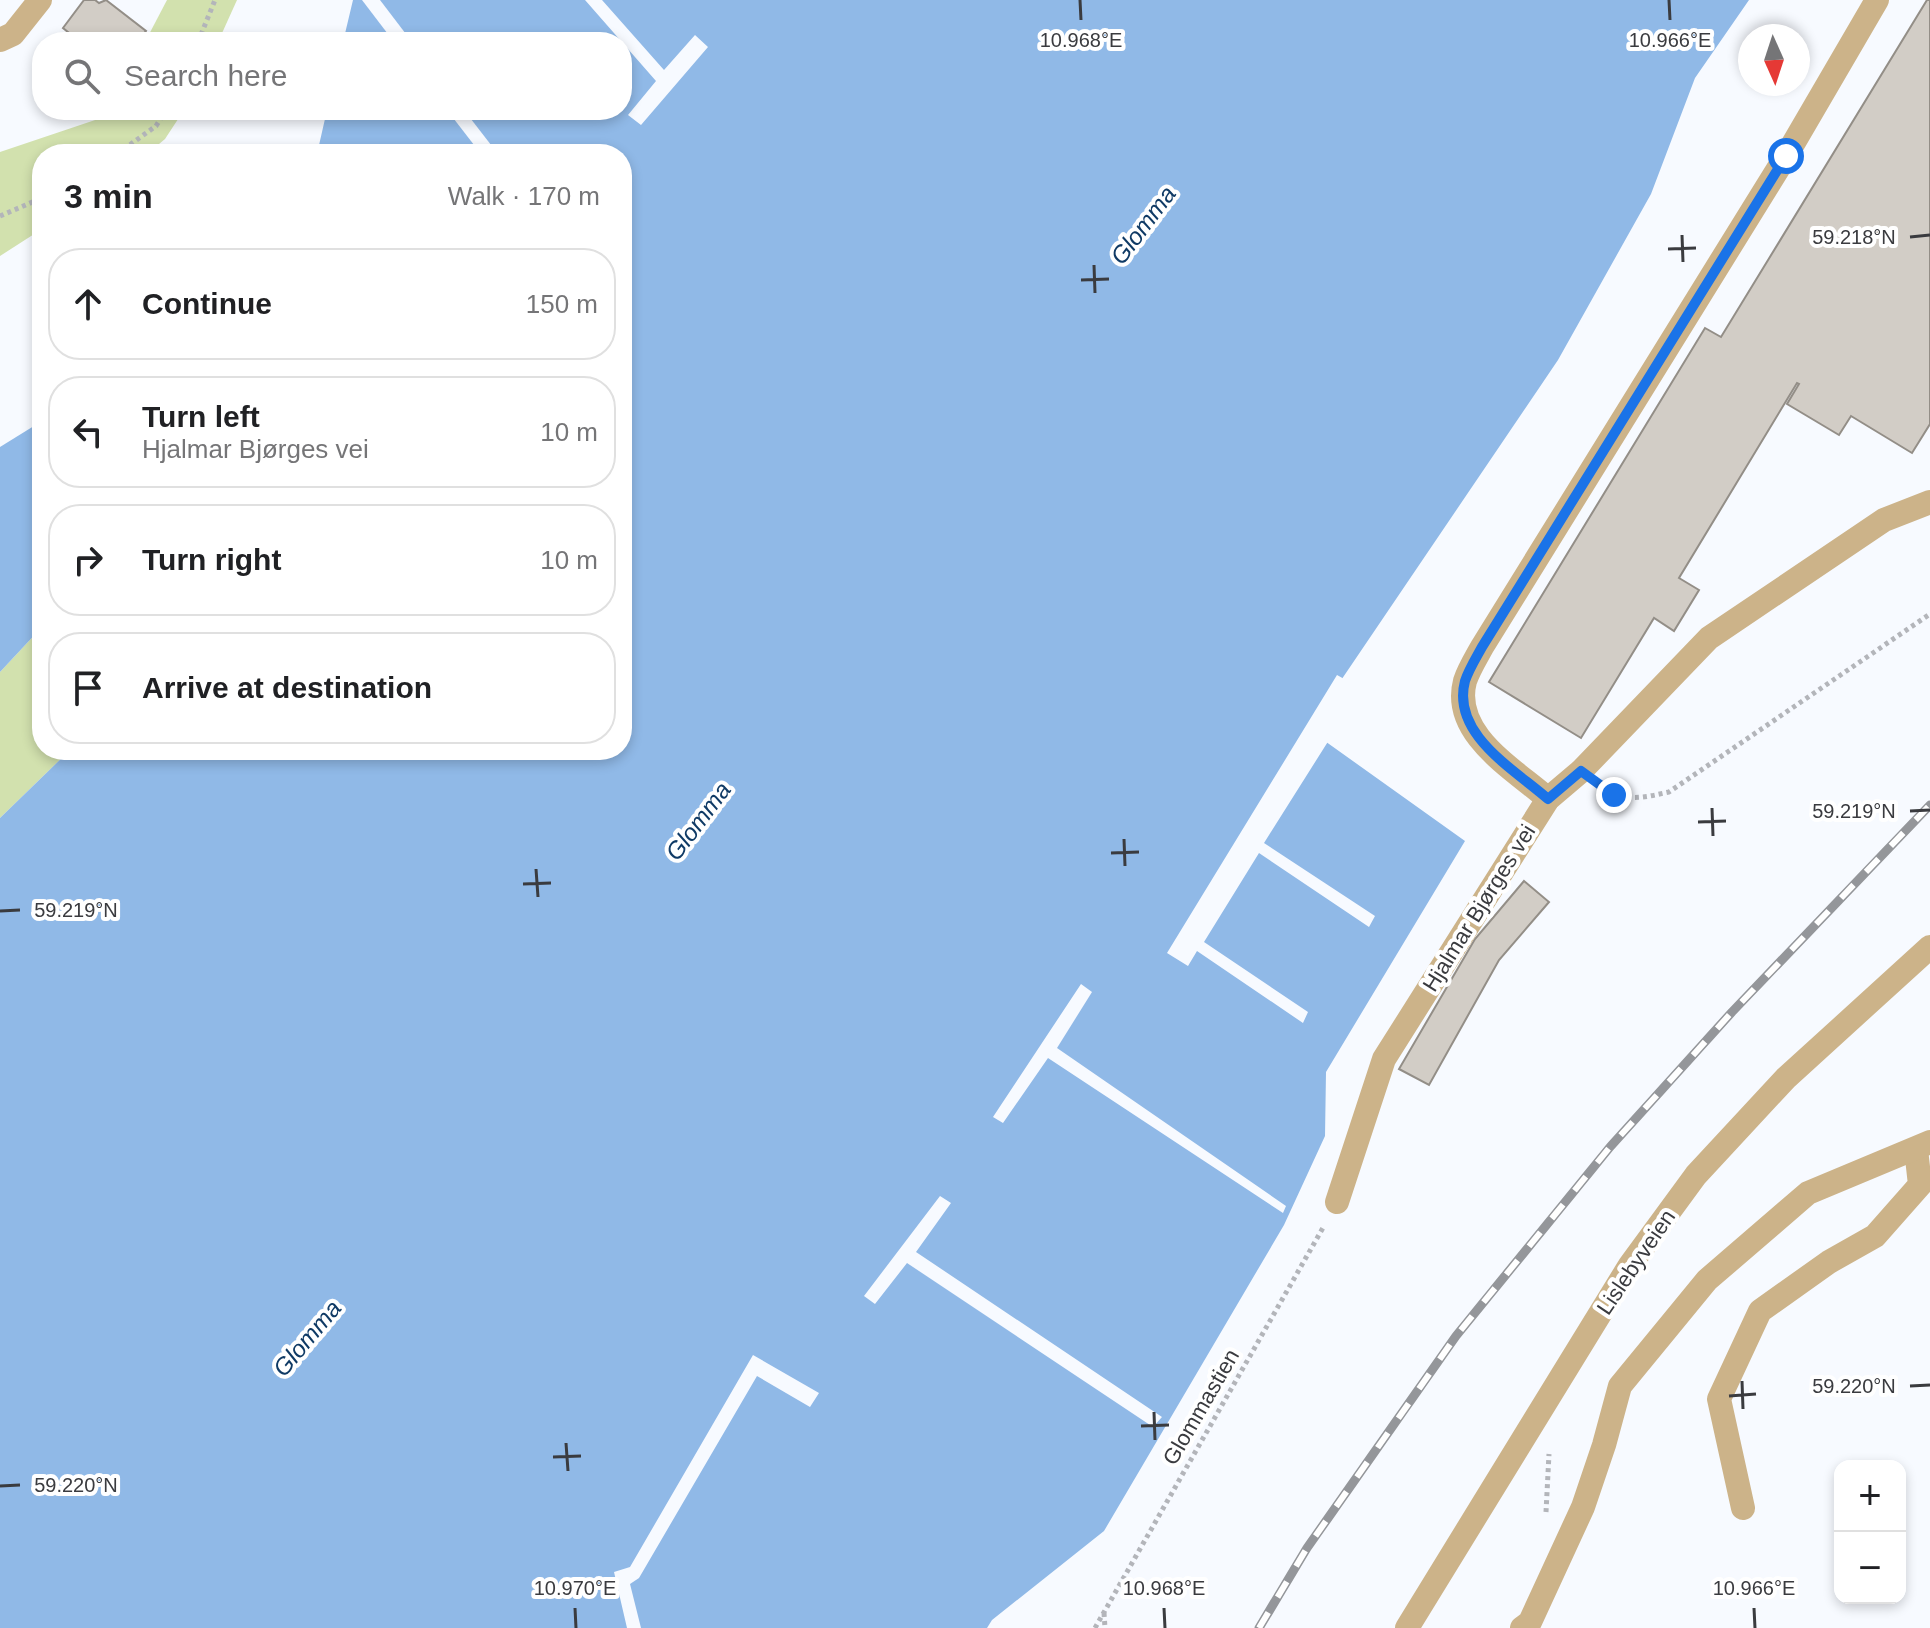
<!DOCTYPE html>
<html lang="en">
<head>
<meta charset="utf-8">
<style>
  body { margin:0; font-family:Helvetica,sans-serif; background:#f6f6f6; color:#202124 }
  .controls { position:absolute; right:24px; bottom:24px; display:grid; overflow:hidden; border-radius:16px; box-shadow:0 4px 12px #0003 }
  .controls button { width:72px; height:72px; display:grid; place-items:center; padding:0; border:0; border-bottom:2px solid #e0e0e0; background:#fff; color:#202124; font:40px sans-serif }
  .compass { position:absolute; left:1738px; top:24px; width:72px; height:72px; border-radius:50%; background:#fff; box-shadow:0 4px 12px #0003; rotate:177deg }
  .stop { position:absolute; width:24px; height:24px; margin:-18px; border:6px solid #1a73e8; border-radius:50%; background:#fff }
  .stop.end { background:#1a73e8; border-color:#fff; box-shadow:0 2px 8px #0008 }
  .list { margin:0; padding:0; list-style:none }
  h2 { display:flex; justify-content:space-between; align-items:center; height:104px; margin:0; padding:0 32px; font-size:34px }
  h2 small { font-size:26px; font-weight:400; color:#757577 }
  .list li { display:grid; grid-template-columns:52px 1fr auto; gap:24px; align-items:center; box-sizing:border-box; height:112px; margin:0 16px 16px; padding:0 16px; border:2px solid #e0e0e0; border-radius:32px }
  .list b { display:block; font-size:30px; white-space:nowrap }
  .list p { margin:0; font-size:26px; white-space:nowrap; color:#757577 }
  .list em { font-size:26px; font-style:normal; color:#757577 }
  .icon { flex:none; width:44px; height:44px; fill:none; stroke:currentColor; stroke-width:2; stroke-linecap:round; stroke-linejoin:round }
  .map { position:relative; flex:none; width:1930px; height:1628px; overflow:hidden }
  .search { position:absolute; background:#fff; box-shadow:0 4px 12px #0003; left:32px; top:32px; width:600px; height:88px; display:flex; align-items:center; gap:20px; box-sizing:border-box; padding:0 28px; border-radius:32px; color:#757577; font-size:30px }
  .panel { position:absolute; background:#fff; box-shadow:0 4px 12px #0003; left:32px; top:144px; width:600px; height:616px; border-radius:32px }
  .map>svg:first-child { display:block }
  .green { fill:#d2e1ae }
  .water { fill:#90b9e7 }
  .pier { fill:#f7faff }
  .building { fill:#d2cdc6; stroke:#938e87; stroke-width:2 }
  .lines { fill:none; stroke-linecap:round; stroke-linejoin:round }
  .path { stroke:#b3b5ba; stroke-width:5; stroke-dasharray:4 4; stroke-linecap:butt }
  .minor { stroke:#ccb389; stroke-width:24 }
  .rail-casing { stroke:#94969a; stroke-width:9 }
  .rail { stroke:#fff; stroke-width:6; stroke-dasharray:18; stroke-linecap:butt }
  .route { stroke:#1a73e8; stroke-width:10 }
  .ticks { fill:none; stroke:#3a3b3f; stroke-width:3 }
  .labels { text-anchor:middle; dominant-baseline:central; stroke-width:8; stroke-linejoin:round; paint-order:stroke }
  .street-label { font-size:22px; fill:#3a3b3f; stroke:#fff }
  .water-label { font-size:24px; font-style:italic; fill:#0f3a65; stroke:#fff }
  .ticks-label { font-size:20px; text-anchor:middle; fill:#3a3b3f; stroke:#fff; stroke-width:8; stroke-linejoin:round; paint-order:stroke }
</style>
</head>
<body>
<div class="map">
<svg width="1930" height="1628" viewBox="0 0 1930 1628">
  <rect width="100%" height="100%" fill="#f7faff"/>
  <g class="green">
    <path d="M167 0H237L218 42H145Z"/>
    <path d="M110 110H184L165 139 147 154H42V229L0 256V152L107 116Z"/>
    <path d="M42 627V750H70L0 818V672Z"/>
  </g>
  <g class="water">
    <path d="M353 0H1749L1695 78 1651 194 1558 360 1308 729 1465 841 1326 1072 1325 1136 1284 1225 1104 1531 992 1620 987 1628H0V818L70 750H622V154H317L327 110H622V42H343Z"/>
    <path d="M42 421V627L0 672V447Z"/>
  </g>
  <g class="pier">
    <path d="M362 0H380L412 42H394Z"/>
    <path d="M585 0H602L664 70 695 35 708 47 641 125 628 115 656 81Z"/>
    <path d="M447 110H464L498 154H481Z"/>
    <path d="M1337 675 1346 680 1313 729 1329 740 1264 843 1375 916 1369 927 1259 853 1204 942 1308 1012 1303 1023 1197 951 1188 966 1167 953Z"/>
    <path d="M1081 984 1092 992 1057 1048 1286 1206 1283 1213 1048 1058 1003 1123 993 1117Z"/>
    <path d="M940 1196 951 1203 916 1252 1162 1417 1153 1427 907 1263 875 1304 864 1296Z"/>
    <path d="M753 1355 819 1393 810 1407 757 1376 639 1578 630 1584 641 1628H627L614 1572 630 1567Z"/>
  </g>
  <g class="building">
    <path d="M84 0H95L99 3 106 0 146 31 137 42H70L74 37 63 28Z"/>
    <path d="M1927 0H1930V424L1912 453 1851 416 1839 435 1787 404 1799 384 1797 383 1679 578 1699 590 1674 631 1654 618 1581 738 1489 682 1705 328 1721 337Z"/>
    <path d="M1524 881 1549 902 1499 960 1429 1085 1399 1069 1475 939Z"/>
  </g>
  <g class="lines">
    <g class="path">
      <path d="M198 42 215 0"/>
      <path d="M117 154 156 126 166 110"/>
      <path d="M0 216 42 198"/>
      <path d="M1605 788C1625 803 1646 797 1669 792L1930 614"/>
      <path d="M1546 1512 1549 1454"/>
      <path d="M1104 1613 1105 1628"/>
      <path d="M1095 1628 1324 1226"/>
    </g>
    <g class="minor">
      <path d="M0 40 13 34 40 0"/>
      <path d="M1548 799C1514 769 1451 734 1465 681 1469 669 1476 658 1482 647L1786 156 1877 0"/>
      <path d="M1337 1202 1384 1059 1548 799 1581 771 1709 638 1884 520 1930 502"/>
      <path d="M1743 1508 1719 1399 1760 1311 1829 1262 1875 1236 1920 1185 1916 1149"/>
      <path d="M1407 1628 1630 1265 1696 1175 1786 1078 1930 947"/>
      <path d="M1522 1628 1530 1622 1583 1507 1604 1445 1620 1386 1707 1280 1808 1193 1930 1142"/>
    </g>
    <g class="rail-casing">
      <path id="rail" d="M1259 1628 1307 1548 1456 1336 1610 1147 1732 1012 1930 805"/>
    </g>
    <use href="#rail" class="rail"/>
  </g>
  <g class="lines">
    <path class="route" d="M1614 795 1581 771 1548 799C1514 769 1451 734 1465 681 1469 669 1476 658 1482 647L1786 156"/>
  </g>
  <path class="ticks" d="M1080 0 1081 20M1669 0 1670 20M1682 235 1683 262M1910 237 1930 235M1668 249 1696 248M1094 265 1095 293M1081 280 1109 279M1712 808 1713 836M1910 811 1930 810M1698 822 1726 821M1124 839 1125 866M1111 853 1139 852M536 869 538 897M523 884 551 883M0 911 20 910M1742 1381 1743 1409M1910 1386 1930 1385M1729 1396 1756 1394M1154 1412 1155 1440M1141 1426 1169 1425M566 1443 568 1471M553 1457 581 1456M0 1486 20 1485M575 1608 576 1628M1164 1608 1165 1628M1754 1608 1755 1628"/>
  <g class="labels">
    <g class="street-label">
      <text transform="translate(1479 908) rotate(-58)">Hjalmar Bjørges vei</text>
      <text transform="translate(1636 1262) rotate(-56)">Lislebyveien</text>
      <text transform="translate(1201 1407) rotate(-60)">Glommastien</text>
    </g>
    <g class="water-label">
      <text transform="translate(1143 225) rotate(-53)">Glomma</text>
      <text transform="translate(698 821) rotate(-53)">Glomma</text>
      <text transform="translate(307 1338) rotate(-50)">Glomma</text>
    </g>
  </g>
  <g class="ticks-label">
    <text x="1081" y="47">10.968°E</text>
    <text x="1670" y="47">10.966°E</text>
    <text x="1854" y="244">59.218°N</text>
    <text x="1854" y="818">59.219°N</text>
    <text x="76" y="917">59.219°N</text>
    <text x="1854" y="1393">59.220°N</text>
    <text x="76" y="1492">59.220°N</text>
    <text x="575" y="1595">10.970°E</text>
    <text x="1164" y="1595">10.968°E</text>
    <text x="1754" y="1595">10.966°E</text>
  </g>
</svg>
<div class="controls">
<button>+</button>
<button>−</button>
</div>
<svg class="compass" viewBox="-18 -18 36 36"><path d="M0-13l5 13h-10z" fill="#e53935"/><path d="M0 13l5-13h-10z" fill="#757577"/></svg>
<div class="stop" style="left:1786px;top:156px"></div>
<div class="stop end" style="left:1614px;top:795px"></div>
<div class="search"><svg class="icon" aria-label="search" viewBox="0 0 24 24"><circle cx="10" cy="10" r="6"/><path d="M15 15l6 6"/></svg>Search here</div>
<section class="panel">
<h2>3 min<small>Walk · 170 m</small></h2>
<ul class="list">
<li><svg class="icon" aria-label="ahead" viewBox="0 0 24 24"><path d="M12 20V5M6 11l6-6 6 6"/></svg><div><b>Continue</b></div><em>150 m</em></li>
<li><svg class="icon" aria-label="left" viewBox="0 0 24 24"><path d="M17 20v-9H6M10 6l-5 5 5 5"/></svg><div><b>Turn left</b><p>Hjalmar Bjørges vei</p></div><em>10 m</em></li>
<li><svg class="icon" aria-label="right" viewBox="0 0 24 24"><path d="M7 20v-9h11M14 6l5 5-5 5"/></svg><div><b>Turn right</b></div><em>10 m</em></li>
<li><svg class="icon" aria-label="arrive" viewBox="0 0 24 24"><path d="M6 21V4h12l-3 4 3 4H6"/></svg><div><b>Arrive at destination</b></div></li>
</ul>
</section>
</div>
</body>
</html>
